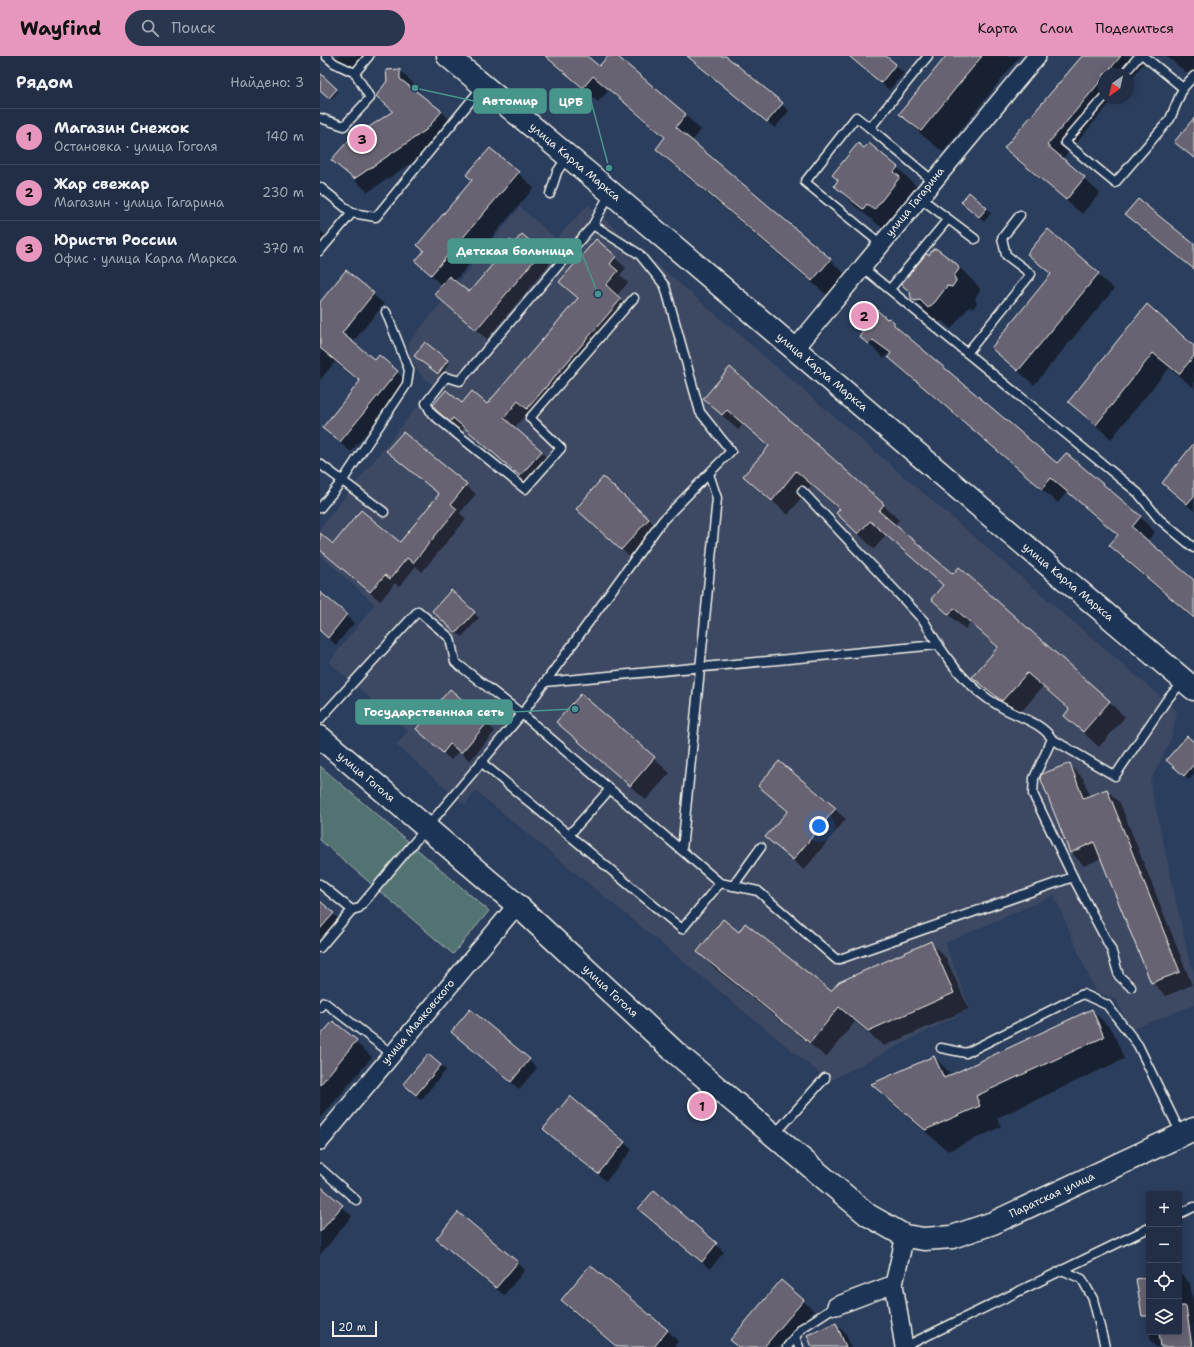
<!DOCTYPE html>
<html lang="ru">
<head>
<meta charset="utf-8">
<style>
  body { margin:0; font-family:"Shantell Sans",sans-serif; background:#29364d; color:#f1f3f6 }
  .controls { position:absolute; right:12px; bottom:12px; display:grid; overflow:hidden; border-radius:4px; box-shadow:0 2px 10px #0003 }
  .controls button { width:36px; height:36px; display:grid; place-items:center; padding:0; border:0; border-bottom:1px solid #3e4a5f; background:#212e46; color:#f1f3f6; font:20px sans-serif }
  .compass { position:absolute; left:778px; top:12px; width:36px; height:36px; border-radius:50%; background:#212e46; box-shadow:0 2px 10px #0003; rotate:214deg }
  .scale { position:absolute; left:12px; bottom:10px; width:45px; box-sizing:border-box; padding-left:4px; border:2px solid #f4f1e8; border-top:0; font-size:11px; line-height:14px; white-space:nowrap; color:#f4f1e8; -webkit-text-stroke:3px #1d3557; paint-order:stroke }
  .you { position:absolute; left:499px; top:770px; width:14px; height:14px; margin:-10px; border:3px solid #fff; border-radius:50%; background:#1a73e8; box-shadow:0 0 0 6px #1a73e833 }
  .badge { display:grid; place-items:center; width:26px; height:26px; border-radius:50%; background:#e797bd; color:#111; font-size:13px; font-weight:700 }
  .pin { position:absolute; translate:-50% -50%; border:2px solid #fff; box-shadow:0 1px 4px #0006 }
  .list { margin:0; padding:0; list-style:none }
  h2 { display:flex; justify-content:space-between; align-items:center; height:52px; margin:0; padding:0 16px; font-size:17px }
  h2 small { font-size:13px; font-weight:400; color:#a2a8b3 }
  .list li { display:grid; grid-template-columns:26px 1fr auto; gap:12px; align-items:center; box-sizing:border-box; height:56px; padding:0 16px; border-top:1px solid #3e4a5f }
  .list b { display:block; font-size:15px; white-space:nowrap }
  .list p { margin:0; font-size:13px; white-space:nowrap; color:#a2a8b3 }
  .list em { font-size:13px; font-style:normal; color:#a2a8b3 }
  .icon { flex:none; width:22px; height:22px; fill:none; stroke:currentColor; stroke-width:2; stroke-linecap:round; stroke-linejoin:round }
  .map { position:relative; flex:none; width:874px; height:1291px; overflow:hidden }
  header { display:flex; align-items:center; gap:24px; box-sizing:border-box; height:56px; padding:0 20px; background:#e797bd; color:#111 }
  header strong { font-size:19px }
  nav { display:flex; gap:22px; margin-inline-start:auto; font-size:14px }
  .search { width:280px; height:36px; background:#29364d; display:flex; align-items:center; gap:10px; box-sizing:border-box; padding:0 14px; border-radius:22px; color:#a2a8b3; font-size:15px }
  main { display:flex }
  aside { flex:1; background:#212e46 }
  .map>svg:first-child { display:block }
  .built { fill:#3e4964 }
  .green { fill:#527373; stroke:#a3b2ae }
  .shadow { fill:#0007 }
  .building { fill:#686473; stroke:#f4f1e8 }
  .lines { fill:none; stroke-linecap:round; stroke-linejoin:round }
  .lane-casing { stroke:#f4f1e8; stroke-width:11 }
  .street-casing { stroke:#f4f1e8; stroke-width:20 }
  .secondary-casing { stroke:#f4f1e8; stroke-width:25 }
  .lane { stroke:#1d3557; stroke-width:8 }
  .street { stroke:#1d3557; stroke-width:17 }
  .secondary { stroke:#1d3557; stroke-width:22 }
  .labels { text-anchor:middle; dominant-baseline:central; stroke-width:3; stroke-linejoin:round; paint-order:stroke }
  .street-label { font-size:11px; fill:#f4f1e8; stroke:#1d3557 }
  .leader { fill:none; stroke:#48958c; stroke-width:1.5 }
  .callout-dot { fill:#48958c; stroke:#1d3557; stroke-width:1.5 }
  .callout { fill:#48958c; stroke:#48958c; stroke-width:1.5 }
  .callout-label { font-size:12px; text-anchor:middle; font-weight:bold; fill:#fff }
</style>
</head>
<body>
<header>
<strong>Wayfind</strong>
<div class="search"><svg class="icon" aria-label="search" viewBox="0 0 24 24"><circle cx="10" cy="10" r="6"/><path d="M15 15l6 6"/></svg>Поиск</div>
<nav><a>Карта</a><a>Слои</a><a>Поделиться</a></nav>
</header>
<main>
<aside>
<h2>Рядом<small>Найдено: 3</small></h2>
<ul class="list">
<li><span class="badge">1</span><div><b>Магазин Снежок</b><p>Остановка · улица Гоголя</p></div><em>140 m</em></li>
<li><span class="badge">2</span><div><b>Жар свежар</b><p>Магазин · улица Гагарина</p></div><em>230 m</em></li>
<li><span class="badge">3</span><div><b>Юристы России</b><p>Офис · улица Карла Маркса</p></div><em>370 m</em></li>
</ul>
</aside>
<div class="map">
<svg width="874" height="1291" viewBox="0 0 874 1291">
  <rect width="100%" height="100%" fill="#2c3e5d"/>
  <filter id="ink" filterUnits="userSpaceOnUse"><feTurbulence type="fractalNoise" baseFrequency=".025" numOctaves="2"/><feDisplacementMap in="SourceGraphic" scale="8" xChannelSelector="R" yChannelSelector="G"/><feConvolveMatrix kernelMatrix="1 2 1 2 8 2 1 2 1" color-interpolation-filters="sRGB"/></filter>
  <g filter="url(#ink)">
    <path class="built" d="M268 149 857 655 851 683 830 726 868 900 874 915V949L810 974 797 944 775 935 734 839 625 887 650 953 509 1025 156 735 145 749 76 689 88 675 9 606 55 548 0 499V472L114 330 100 318 90 301 89 286 200 151 236 183Z"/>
    <path class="green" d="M0 710 169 855 133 898 0 784Z"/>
    <g class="shadow">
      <path d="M10 0H46L32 17Z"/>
      <path d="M224 0H266L279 11 289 0H296L365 59 381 74 371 86 510 204 526 219 508 240 352 108 337 93 346 83 289 34 278 46Z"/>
      <path d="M368 0H404L469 55 455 72Z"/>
      <path d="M530 0H565L584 17 569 34Z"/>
      <path d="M627 0H700L623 96 602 79 581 58Z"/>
      <path d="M763 0H830L808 26V18H784V42H794L742 104 780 137 762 158 701 107 686 92Z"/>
      <path d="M846 0H874V23Z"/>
      <path d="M79 14 93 27V34L122 56 135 69 120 88 48 136 12 104 73 56 57 40Z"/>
      <path d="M4 22 18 36 11 43 0 32V26Z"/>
      <path d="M545 93 577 111 599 133 565 174 536 151 515 129 519 125 513 119Z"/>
      <path d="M198 117 214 132 134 226 149 238 202 180 231 206 167 283 125 248 122 230 96 205 104 196 98 189Z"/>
      <path d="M647 151 666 152 671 157 664 166Z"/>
      <path d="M807 158 874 189V213L814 166Z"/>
      <path d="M0 174 12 186 0 200Z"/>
      <path d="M728 175 794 233 714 329 672 292 731 219 709 198Z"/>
      <path d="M276 185 306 212 300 219 308 227 296 240 311 254 218 362 209 355 194 372 232 406 211 430 144 372 141 375 117 354 142 348 167 349 258 243 240 226Z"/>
      <path d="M609 200 637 209 659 231 660 235 655 242 657 247 654 252 649 251 631 273 622 265 618 266 613 263 592 241 591 238 584 230Z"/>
      <path d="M26 215 64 248 32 287 55 306 59 301 88 326 31 396 3 372 40 326 15 306 0 324V247Z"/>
      <path d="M827 250 874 291V332L849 312 791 383 750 346Z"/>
      <path d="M567 264 574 267 589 282 737 409 746 398 820 461 835 476 827 486 874 526V563L805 504 790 489 798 480 747 436 738 447 584 316 569 301 570 299 568 298 564 302 540 280Z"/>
      <path d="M105 288 130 307 120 320 98 302Z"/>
      <path d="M410 312 563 449 579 464 574 470 633 520 789 646 805 661 779 691 745 660 749 654 722 631 698 660 669 637 654 621 679 592 650 567 645 573 628 558 624 530 566 479 554 493 517 457 520 454 492 429 468 459 425 420 450 391 423 368 418 374 384 343Z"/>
      <path d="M83 377 156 438 140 457 146 463 102 516 96 510 79 531 75 527 60 545 7 500 0 493V488L80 487 119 439 68 395Z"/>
      <path d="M874 389V455L843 427Z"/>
      <path d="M265 460 329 463 336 471 310 501Z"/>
      <path d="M131 535 159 562 142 581 118 560Z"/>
      <path d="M0 537 34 567 16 589 0 575Z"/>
      <path d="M130 635 175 675 150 705 139 695 131 704 97 673Z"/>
      <path d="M261 639 350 717 326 744 238 666Z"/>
      <path d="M874 687V718L869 724 852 709Z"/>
      <path d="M459 706 526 763 484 814 447 781 468 756 440 730Z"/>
      <path d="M749 708 763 722 770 741 787 734 800 747 872 929 846 940 832 926 782 802 764 810 751 796Z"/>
      <path d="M0 846 21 865 0 890Z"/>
      <path d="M419 877 511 937 610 886 626 902 649 953 564 990 535 966 506 1001 394 912 378 896Z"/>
      <path d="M772 954 793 975 804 1003 677 1062 681 1071 628 1095 574 1049 553 1028 614 1001 632 1019Z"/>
      <path d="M13 966 52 1001 0 1063V982Z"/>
      <path d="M132 976 209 1004 217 1012 199 1033Z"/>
      <path d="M108 999 126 1014 101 1044 84 1028Z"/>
      <path d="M232 1080 304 1086 312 1094 286 1125Z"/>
      <path d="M0 1132 32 1160 0 1199Z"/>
      <path d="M334 1136 404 1196 390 1213 327 1161Z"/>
      <path d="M125 1191 197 1206 205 1214 184 1239Z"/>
      <path d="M270 1210 348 1275 358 1285 354 1291H296L252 1255 242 1244Z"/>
      <path d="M859 1217 870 1227 874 1250V1291H836L831 1285 829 1276H859Z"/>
      <path d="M829 1222V1276L824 1243Z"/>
      <path d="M483 1245 494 1255 463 1291H419L412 1284Z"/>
      <path d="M516 1268 526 1278 531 1291H493Z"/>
    </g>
    <g class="building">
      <path d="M225 0H267L279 10 288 0H297L366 58 356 71 511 203 492 225 336 93 345 81 273 20 263 32Z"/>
      <path d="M367 0H406L463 47 447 66Z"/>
      <path d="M529 0H566L576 8 561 27Z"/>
      <path d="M626 0H662L601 75 579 58Z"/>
      <path d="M762 0H801L786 18H784V21L727 89 765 121 746 144 684 92Z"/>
      <path d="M80 13V23L122 55 106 74 34 123 11 104 28 85 73 55 56 40 67 25 66 14Z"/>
      <path d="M0 17 17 33 9 42 0 34Z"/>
      <path d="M874 62V102L854 86Z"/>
      <path d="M538 87 544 92 549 87 578 111 574 116 580 121 554 154 547 148 543 153 514 130 518 124 512 119Z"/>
      <path d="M170 92 199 116 111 219 95 205 104 195 97 189 152 124 146 119Z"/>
      <path d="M649 136 667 152 659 161 641 146Z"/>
      <path d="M818 143 874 188V213L805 158Z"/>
      <path d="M728 173 779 217 698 315 671 292 731 218 707 198Z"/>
      <path d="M202 178 222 195 156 274 114 238 129 220 149 236 184 195 182 193 190 184 194 187Z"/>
      <path d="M276 183 296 200 290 208 298 215 286 229 301 243 207 353 198 345 184 362 222 395 200 420 133 362 130 366 116 354 113 349 126 334 142 347 152 335 167 348 258 242 239 226Z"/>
      <path d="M613 193H617L637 208 639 213 634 220 636 225 632 231 627 230 615 246 608 252 600 244 595 245 591 242 590 236 583 230 582 227 606 198 609 199Z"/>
      <path d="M26 214 54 237 22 277 55 304 59 299 78 315 20 386 2 372 40 325 0 292V246Z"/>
      <path d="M550 248 567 263 570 262 574 266V269L737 407 746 397 821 460 812 471 874 524V562L789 489 798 479 731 422 722 433 568 301 571 297 553 284 549 288 539 281 545 273 540 268V260Z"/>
      <path d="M827 248 874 290V300L859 318 833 297 776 369 748 346Z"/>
      <path d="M105 286 128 304 118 318 94 300Z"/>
      <path d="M410 311 564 448 559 455 633 518 639 511 790 645 763 676 744 660 749 653 707 617 682 645 652 621 678 591 634 552 629 559 611 543 623 529 550 465 538 478 516 457 520 453 476 415 452 445 423 420 449 390 407 354 402 359 383 343Z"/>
      <path d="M83 376 147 428 131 448 137 453 93 507 87 502 70 523 65 519 50 536 0 494V477L13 488 41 454 80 486 119 438 66 395Z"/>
      <path d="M874 387V440L867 448 842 427Z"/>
      <path d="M283 421 329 463 301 494 256 453Z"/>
      <path d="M131 534 155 556 136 577 112 555Z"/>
      <path d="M0 536 27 558 8 582 0 575Z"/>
      <path d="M130 633 168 666 141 697 130 688 123 697 96 673Z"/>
      <path d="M261 638 335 701 310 730 236 666Z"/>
      <path d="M867 680 874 686V708L864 720 846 704Z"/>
      <path d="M459 705 516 752 473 804 445 781 468 755 438 730Z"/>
      <path d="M750 707 763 742 787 733 860 916 831 927 774 786 750 797 720 721 722 718Z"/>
      <path d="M0 845 14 857 0 873Z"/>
      <path d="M403 863 419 876 425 867 511 935 519 926 611 885 634 937 548 975 519 951 490 987 377 896Z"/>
      <path d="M150 953 210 1003 191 1026 131 976Z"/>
      <path d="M772 953 784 981 656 1040 660 1050 605 1074 551 1028 614 1000 624 1022Z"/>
      <path d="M13 965 37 984 0 1029V980Z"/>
      <path d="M108 998 121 1009 96 1039 83 1028Z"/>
      <path d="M250 1040 305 1086 278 1118 223 1073Z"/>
      <path d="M0 1130 23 1149 0 1176Z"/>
      <path d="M334 1134 397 1187 382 1206 318 1153Z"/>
      <path d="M138 1156 198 1206 176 1232 116 1183Z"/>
      <path d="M270 1209 348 1274 334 1291H297L241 1244Z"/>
      <path d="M829 1221V1260H822L816 1223Z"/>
      <path d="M461 1224 484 1244 444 1291H419L410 1284Z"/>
      <path d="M859 1250H866L872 1291H841L839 1276H859Z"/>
      <path d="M516 1267 526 1291H492L487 1279Z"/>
    </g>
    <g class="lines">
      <g class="lane-casing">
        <g id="lane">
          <path d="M6 0 14 7 35 17"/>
          <path d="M608 0 550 72 613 125"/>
          <path d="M824 0 863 32"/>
          <path d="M804 18 819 0"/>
          <path d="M784 41 745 86 795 127 850 63 863 32 874 20"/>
          <path d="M0 62 24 70 50 42 35 17 49 0"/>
          <path d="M550 72 536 61 485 126 561 188"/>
          <path d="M0 131 32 157 56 161 163 30"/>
          <path d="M290 137 273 169 140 325 126 321 106 347 112 358 205 433 241 392 210 362 314 242"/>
          <path d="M230 138 237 116 247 101"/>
          <path d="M599 141 655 183"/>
          <path d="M0 195 32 157"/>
          <path d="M542 211 818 437 839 463 874 492"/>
          <path d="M570 233 628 163"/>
          <path d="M647 297 711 218 686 199 682 182 700 159"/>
          <path d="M0 408 64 456"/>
          <path d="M482 435 604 565C623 599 646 632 681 651 698 661 721 666 732 683L714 722 713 738 755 825 791 893 799 920 811 931"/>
          <path d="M0 452 23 424 87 328 89 314 66 256"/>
          <path d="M225 626 617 589"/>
          <path d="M0 663 98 555 130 582 135 606 202 658 343 464 411 395 380 356 345 230 319 198 273 169"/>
          <path d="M732 683 795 720 846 645 863 625"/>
          <path d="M161 706 362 873 400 827"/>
          <path d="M249 779 290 733"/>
          <path d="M362 794 397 442 389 418"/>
          <path d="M0 828 32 854 0 892"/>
          <path d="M413 830 441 791"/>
          <path d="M32 854 39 852 202 658 400 827 438 835 517 904 753 821"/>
          <path d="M0 951 4 946 72 998"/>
          <path d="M621 992 646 997 763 938 787 949 818 989 861 1078"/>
          <path d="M454 1079 505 1022"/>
          <path d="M0 1112 36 1144"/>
          <path d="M859 1158 874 1151"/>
          <path d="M742 1214 762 1223 773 1243 785 1291"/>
          <path d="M475 1281 479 1291"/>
          <path d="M467 1291 482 1272 516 1250"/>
          <path d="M584 1291 829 1172"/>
        </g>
      </g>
      <g class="street-casing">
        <g id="street">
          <path d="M475 293 717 0"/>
          <path d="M0 1085 197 849"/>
          <path d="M516 1250 574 1228"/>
          <path d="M584 1291 574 1228 585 1180"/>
        </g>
      </g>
      <g class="secondary-casing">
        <g id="secondary">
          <path d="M128 0 269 118 874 633"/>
          <path d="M0 681 197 849 356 997 548 1159 585 1180 604 1183 632 1181 673 1167 874 1073"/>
        </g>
      </g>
      <use href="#lane" class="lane"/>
      <use href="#street" class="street"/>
      <use href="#secondary" class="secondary"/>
    </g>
  </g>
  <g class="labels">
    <g class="street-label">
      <text transform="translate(255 106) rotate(40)">улица Карла Маркса</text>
      <text transform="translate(595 146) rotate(-51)">улица Гагарина</text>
      <text transform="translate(502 316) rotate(40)">улица Карла Маркса</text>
      <text transform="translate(748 526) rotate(40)">улица Карла Маркса</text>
      <text transform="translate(46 721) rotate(40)">улица Гоголя</text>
      <text transform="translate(290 935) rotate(43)">улица Гоголя</text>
      <text transform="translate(98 966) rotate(-50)">улица Маяковского</text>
      <text transform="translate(732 1139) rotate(-25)">Паратская улица</text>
    </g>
  </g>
  <path class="leader" d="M95 32L154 45M289 112L271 45M278 238L261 195M255 653L192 656"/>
  <g class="callout-dot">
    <circle cx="95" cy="32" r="4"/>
    <circle cx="289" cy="112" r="4"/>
    <circle cx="278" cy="238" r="4"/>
    <circle cx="255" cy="653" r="4"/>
  </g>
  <g class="callout">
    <rect x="154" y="33" width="72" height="24" rx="4"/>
    <rect x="230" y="33" width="41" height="24" rx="4"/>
    <rect x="128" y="183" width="133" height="24" rx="4"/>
    <rect x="36" y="644" width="156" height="24" rx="4"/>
  </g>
  <g class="callout-label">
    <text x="190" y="49">Автомир</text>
    <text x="251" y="50">ЦРБ</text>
    <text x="195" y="199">Детская больница</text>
    <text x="114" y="660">Государственная сеть</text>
  </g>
</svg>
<div class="controls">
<button>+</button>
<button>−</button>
<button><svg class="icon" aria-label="locate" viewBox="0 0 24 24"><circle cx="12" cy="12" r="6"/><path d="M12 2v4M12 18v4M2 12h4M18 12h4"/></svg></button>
<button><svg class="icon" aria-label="layers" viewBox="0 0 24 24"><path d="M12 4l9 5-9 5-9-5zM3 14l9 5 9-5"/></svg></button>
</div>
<svg class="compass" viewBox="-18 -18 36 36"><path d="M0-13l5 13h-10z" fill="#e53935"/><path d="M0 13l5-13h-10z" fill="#a2a8b3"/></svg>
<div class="scale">20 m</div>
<div class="you"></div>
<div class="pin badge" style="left:382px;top:1050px">1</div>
<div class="pin badge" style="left:544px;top:260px">2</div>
<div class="pin badge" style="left:42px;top:83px">3</div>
</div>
</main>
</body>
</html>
